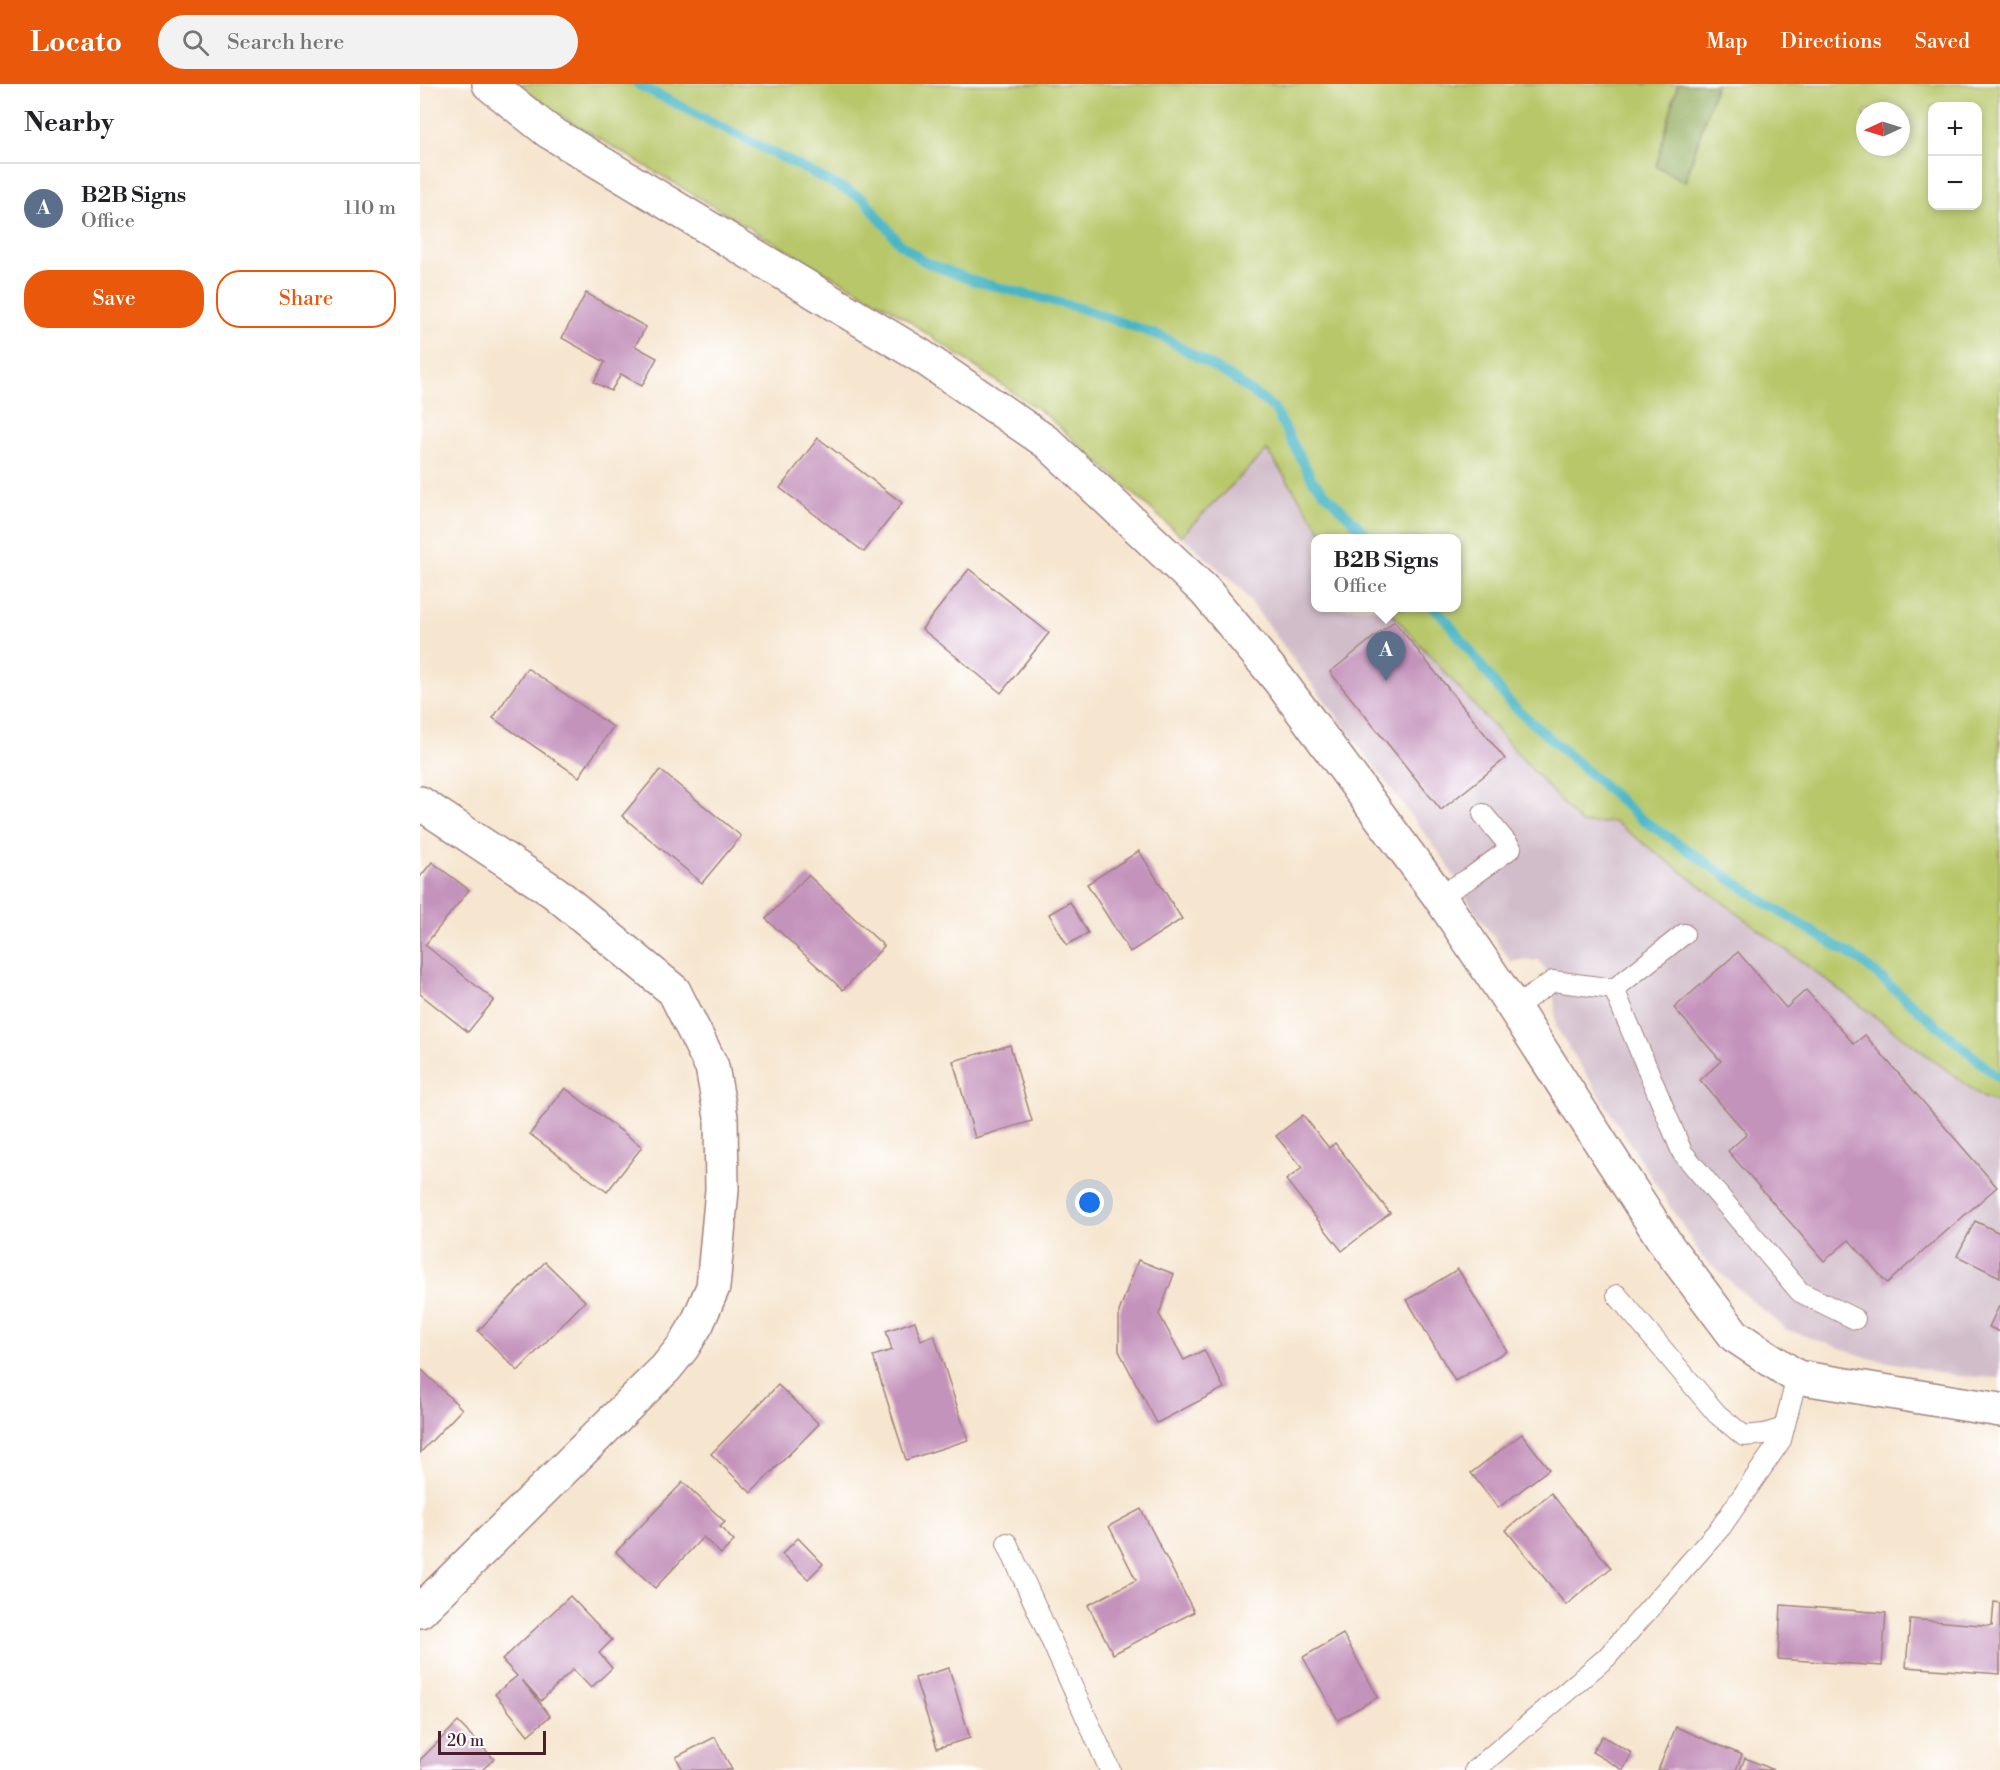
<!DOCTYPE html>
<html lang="en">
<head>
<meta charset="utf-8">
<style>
  body { margin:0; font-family:"Libre Bodoni",serif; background:#f2f2f2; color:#202124 }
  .controls { position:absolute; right:18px; top:18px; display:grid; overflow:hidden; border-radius:12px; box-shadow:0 3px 9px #0003 }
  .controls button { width:54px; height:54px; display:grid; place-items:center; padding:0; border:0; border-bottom:2px solid #e0e0e0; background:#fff; color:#202124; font:30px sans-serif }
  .compass { position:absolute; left:1436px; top:18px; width:54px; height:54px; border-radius:50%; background:#fff; box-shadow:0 3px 9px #0003; rotate:266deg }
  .scale { position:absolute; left:18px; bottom:15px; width:108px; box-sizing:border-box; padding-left:6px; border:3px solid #4a1f2b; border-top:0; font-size:16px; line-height:21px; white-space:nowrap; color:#4a1f2b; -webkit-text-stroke:4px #fff; paint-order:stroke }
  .you { position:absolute; left:670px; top:1119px; width:21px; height:21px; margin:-15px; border:4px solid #fff; border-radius:50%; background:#1a73e8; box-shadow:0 0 0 9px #1a73e833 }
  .badge { display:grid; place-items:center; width:39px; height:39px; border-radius:50%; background:#ea580c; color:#fff; font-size:20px; font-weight:700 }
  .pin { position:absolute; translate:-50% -50px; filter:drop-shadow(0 2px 3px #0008) }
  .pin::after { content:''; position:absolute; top:32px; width:21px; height:18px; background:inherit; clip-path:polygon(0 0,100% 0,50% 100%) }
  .popup { position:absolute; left:891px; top:450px; width:150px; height:78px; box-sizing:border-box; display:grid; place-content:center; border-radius:12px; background:#fff; filter:drop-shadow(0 2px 4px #0005); font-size:20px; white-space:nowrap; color:#757577 }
  .popup b { font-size:22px; color:#202124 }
  .popup::after { content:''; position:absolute; left:50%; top:100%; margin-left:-12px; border:12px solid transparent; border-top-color:#fff }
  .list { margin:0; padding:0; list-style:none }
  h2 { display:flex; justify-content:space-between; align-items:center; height:78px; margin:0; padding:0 24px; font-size:26px }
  h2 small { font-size:20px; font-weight:400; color:#757577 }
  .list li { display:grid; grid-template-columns:39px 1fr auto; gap:18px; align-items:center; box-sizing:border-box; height:90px; padding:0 24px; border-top:2px solid #e0e0e0 }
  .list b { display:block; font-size:22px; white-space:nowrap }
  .list p { margin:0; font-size:20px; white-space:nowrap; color:#757577 }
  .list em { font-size:20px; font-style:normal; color:#757577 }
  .actions { display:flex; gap:12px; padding:18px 24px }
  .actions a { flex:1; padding:14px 0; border:2px solid #ea580c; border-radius:24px; text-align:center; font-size:21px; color:#ea580c }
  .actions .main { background:#ea580c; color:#fff }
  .icon { flex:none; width:33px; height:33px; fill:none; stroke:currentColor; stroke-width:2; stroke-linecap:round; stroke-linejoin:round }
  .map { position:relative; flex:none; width:1580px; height:1686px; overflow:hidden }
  header { display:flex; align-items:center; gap:36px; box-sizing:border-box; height:84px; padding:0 30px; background:#ea580c; color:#fff }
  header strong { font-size:28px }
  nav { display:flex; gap:33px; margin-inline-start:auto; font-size:21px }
  .search { width:420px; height:54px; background:#f2f2f2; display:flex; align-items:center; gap:15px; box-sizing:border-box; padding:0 21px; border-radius:33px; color:#757577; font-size:22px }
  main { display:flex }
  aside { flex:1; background:#fff }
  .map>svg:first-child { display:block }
  .industrial { fill:#d1bdca }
  .green { fill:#b8c769; stroke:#81734a; stroke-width:1.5; fill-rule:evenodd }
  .forest { fill:#92ac5d; stroke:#6e6644; stroke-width:1.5 }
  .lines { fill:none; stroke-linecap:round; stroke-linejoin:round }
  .stream { stroke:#49b6c4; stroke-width:10 }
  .building { fill:#c493bc }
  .service-casing { stroke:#a0827d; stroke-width:22 }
  .minor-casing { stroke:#a0827d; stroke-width:36 }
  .tertiary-casing { stroke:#a0827d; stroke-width:36 }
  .service { stroke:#fff; stroke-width:20 }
  .minor { stroke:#fff; stroke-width:33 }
  .tertiary { stroke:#fff; stroke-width:33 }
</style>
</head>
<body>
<header>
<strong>Locato</strong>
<div class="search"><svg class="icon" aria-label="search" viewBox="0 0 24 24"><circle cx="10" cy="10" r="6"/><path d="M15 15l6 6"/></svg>Search here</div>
<nav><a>Map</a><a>Directions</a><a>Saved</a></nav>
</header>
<main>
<aside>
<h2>Nearby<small></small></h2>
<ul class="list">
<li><span class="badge" style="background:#5c6f8a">A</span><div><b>B2B Signs</b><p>Office</p></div><em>110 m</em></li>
</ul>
<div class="actions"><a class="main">Save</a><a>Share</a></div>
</aside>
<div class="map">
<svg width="1580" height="1686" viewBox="0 0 1580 1686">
  <rect width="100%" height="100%" fill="#fff"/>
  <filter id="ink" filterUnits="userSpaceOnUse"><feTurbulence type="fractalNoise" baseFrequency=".0167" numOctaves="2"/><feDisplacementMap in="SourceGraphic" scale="12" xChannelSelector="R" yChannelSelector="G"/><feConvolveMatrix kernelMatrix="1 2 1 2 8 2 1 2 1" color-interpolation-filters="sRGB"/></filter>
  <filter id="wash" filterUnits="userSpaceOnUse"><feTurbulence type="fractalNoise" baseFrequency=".008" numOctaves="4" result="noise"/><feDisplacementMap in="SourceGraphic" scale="24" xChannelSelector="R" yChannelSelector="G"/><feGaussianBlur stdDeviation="1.35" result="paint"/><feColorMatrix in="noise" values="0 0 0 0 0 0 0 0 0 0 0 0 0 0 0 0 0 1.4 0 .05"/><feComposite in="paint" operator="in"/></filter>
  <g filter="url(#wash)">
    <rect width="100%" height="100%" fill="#f6e5cf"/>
    <path class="industrial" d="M847 366 906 454H896V524H967L1160 740 1195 738 1564 1014 1580 1019V1294L1538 1292 1449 1274 1365 1245 1283 1174 1136 943 1133 897 1119 876 1091 877 1053 825 1026 778 821 505 755 446Z"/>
    <path class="green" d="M98 0H1258L1252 17 1266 97 1296 0H1580V1019L1564 1014 1195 738 1161 740 967 524H1036V454H906L847 366 761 452 626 331 468 223 387 178 136 29ZM1512 22H1558V122H1512ZM1445 27H1481V63H1445Z"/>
    <path class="forest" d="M1258 0H1296L1265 98 1236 82Z"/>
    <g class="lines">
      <g class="stream">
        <path d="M217 0 444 115 480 160 505 178 554 197 660 224 743 253 811 293 854 324 893 397 950 454"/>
        <path d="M1014 524 1027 537 1089 618 1220 734 1349 821 1441 877 1580 995"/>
      </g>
    </g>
    <g id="blocks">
      <g class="building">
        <path d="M166 209 226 243 215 262 237 274 222 302 201 290 191 307 174 298 185 278 142 254Z"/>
        <path d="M398 354 482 419 444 468 360 404Z"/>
        <path d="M549 485 629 549 581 609 502 545Z"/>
        <path d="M974 537 1085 675 1021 726 910 588Z"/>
        <path d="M107 584 193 643 159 693 73 634Z"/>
        <path d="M240 686 321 752 282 799 202 732Z"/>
        <path d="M719 767 762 835 710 868 667 800Z"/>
        <path d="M12 778 49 806 5 861 74 916 48 948 0 910V793Z"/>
        <path d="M388 791 464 862 423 906 346 835Z"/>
        <path d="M650 818 668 849 647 861 629 830Z"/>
        <path d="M1318 868 1366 924 1386 906 1434 960 1445 951 1577 1103 1467 1199 1429 1156 1404 1177 1308 1067 1327 1050 1280 996 1301 977 1254 924Z"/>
        <path d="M590 961 612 1037 555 1054 533 977Z"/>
        <path d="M145 1004 222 1063 187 1108 110 1050Z"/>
        <path d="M883 1031 909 1064 915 1059 970 1129 922 1167 866 1096 882 1084 856 1052Z"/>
        <path d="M1555 1137 1580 1149V1193L1537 1172Z"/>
        <path d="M718 1176 754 1190 739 1230 764 1276 784 1266 804 1304 737 1339 699 1267V1228Z"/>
        <path d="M125 1178 165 1217 98 1287 58 1247Z"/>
        <path d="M1038 1185 1087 1267 1035 1297 987 1216Z"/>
        <path d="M1580 1220V1248L1569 1243Z"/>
        <path d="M495 1237 501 1256 514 1251 548 1356 486 1376 453 1272 472 1266 466 1247Z"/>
        <path d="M2 1286 42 1325 0 1369V1288Z"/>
        <path d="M358 1301 399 1340 331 1409 291 1370Z"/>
        <path d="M1102 1350 1129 1385 1078 1424 1051 1389Z"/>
        <path d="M263 1398 305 1438 300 1443 314 1457 301 1470 283 1453 235 1504 196 1468Z"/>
        <path d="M1131 1409 1191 1484 1146 1521 1086 1446Z"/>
        <path d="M721 1425 774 1528 693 1570 668 1521 716 1496 689 1442Z"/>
        <path d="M378 1454 403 1480 388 1495 362 1470Z"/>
        <path d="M150 1512 192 1556 179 1569 192 1584 171 1604 153 1585 121 1617 102 1596 130 1632 108 1651 75 1610 97 1592 82 1576Z"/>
        <path d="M1574 1518 1580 1519V1590L1486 1583 1490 1535 1572 1542Z"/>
        <path d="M1361 1521 1466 1529 1462 1582 1358 1575Z"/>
        <path d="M923 1550 958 1613 918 1636 883 1573Z"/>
        <path d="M529 1584 550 1654 517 1664 495 1594Z"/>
        <path d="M38 1638 74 1675 62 1686H0V1676Z"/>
        <path d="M1256 1643 1322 1671 1316 1686H1238Z"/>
        <path d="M1182 1652 1212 1669 1203 1686 1172 1668Z"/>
        <path d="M295 1653 312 1686H263L256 1673Z"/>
        <path d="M1325 1674 1354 1686H1320Z"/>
      </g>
    </g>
  </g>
  <g filter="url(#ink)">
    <use href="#blocks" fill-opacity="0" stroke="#a0827d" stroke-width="1.5"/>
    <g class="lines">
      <g class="service-casing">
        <g id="service">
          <path d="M1019 812 1050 794 1091 764 1063 730"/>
          <path d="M1194 905 1262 1068 1380 1208 1435 1235"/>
          <path d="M1094 924 1133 897 1194 905 1264 850"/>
          <path d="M1197 1211 1297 1330 1324 1352 1344 1350 1364 1344"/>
          <path d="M587 1459 690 1686"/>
          <path d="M1055 1686 1187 1573 1301 1443 1361 1356 1377 1293"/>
        </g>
      </g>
      <g class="minor-casing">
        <path id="minor" d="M0 719 134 808 254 907 292 983 301 1033 302 1106 293 1203 277 1240 263 1263 246 1284 0 1527"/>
      </g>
      <g class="tertiary-casing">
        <path id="tertiary" d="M69 0 128 47 501 272 628 359 785 507 859 596 1019 812 1094 924 1248 1163 1315 1252 1377 1293 1580 1326"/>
      </g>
      <use href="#service" class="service"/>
      <use href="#minor" class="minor"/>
      <use href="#tertiary" class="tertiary"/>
    </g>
  </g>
</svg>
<div class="controls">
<button>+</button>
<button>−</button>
</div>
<svg class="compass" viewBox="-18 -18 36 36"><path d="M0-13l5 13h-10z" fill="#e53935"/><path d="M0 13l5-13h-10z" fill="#757577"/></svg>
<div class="scale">20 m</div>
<div class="you"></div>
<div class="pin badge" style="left:966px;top:597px;background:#5c6f8a">A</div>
<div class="popup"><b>B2B Signs</b>Office</div>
</div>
</main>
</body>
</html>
